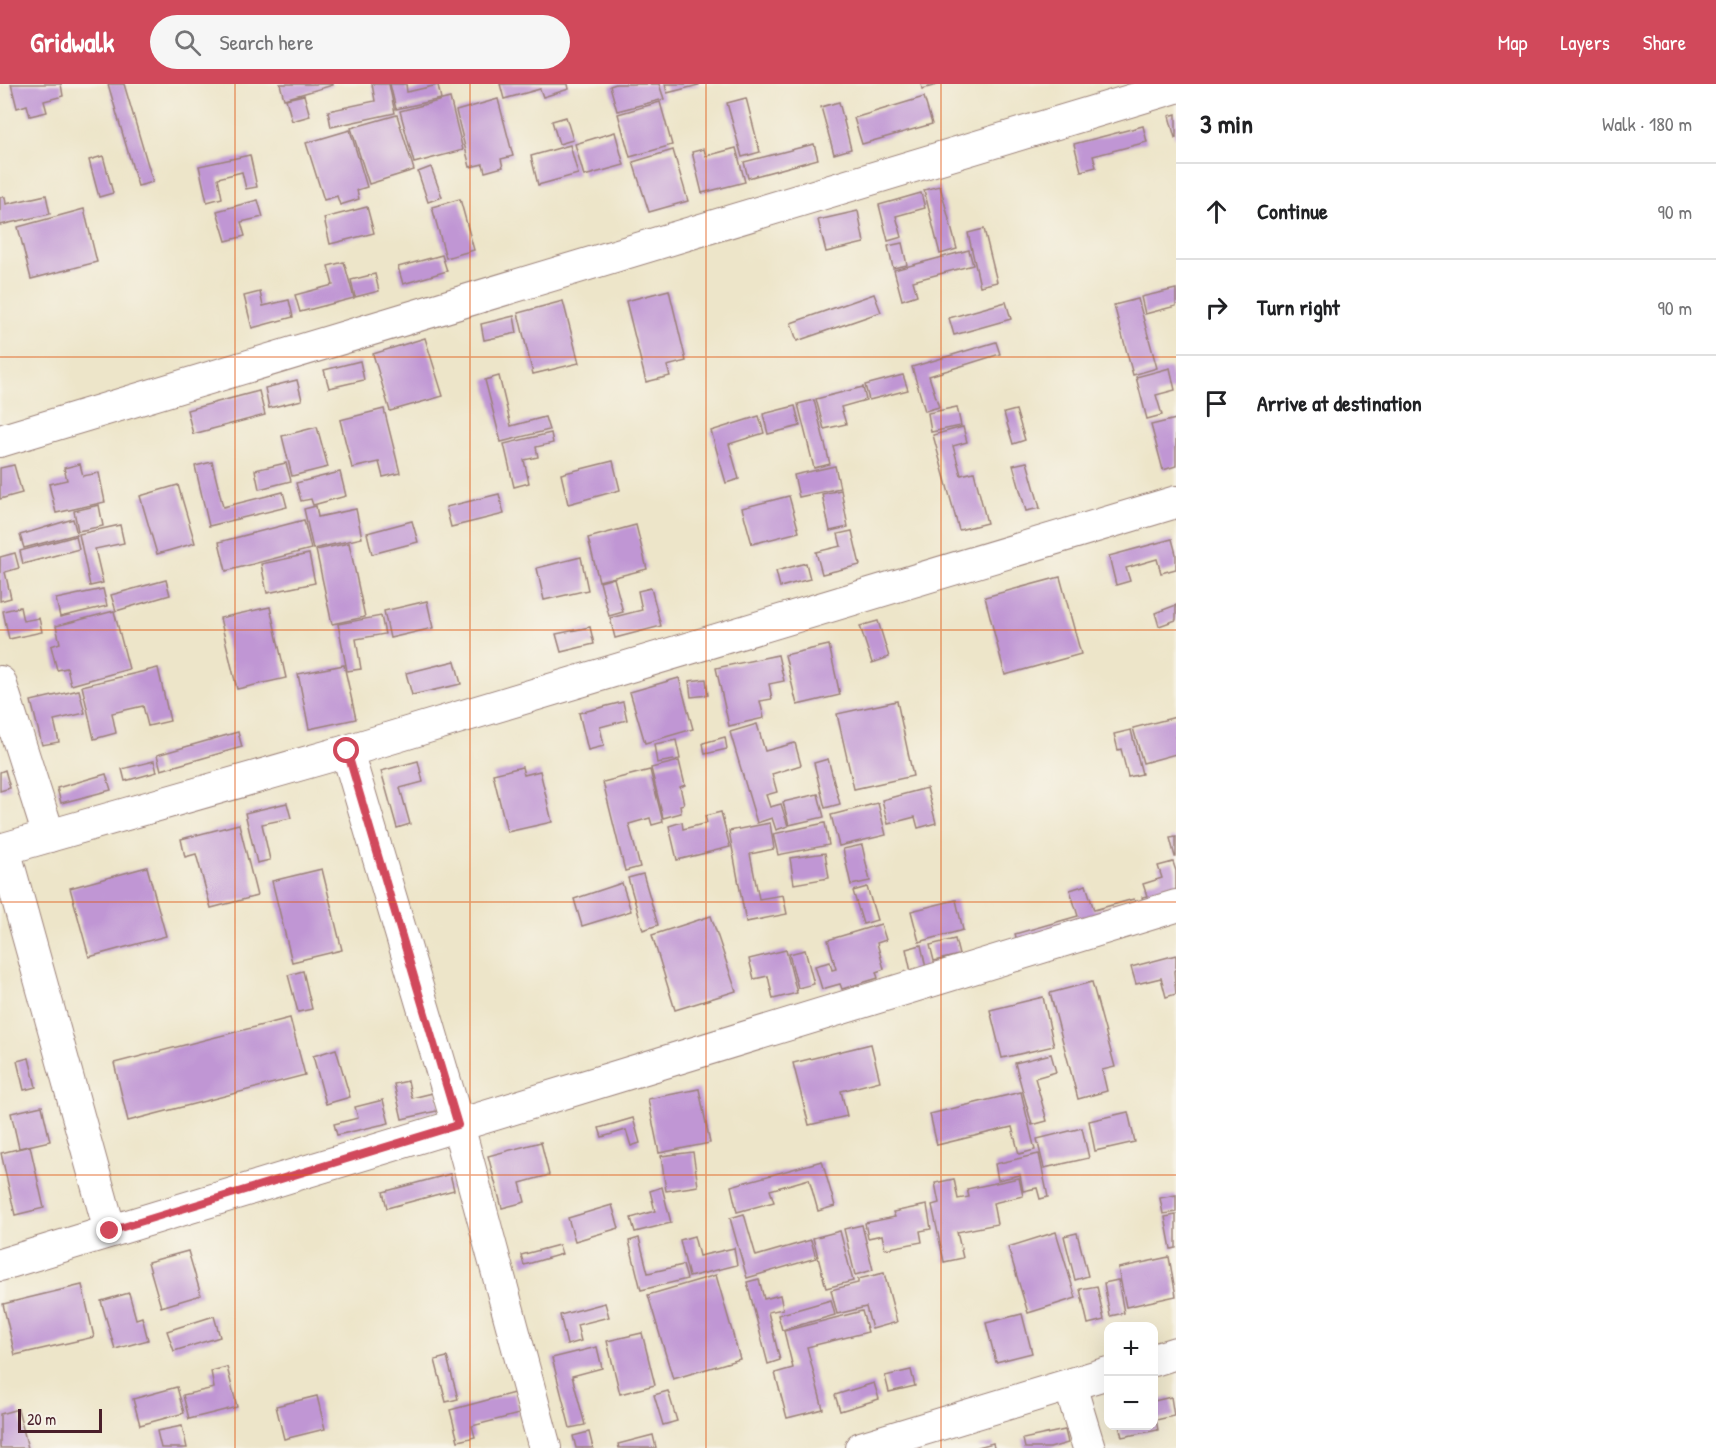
<!DOCTYPE html>
<html lang="en">
<head>
<meta charset="utf-8">
<style>
  body { margin:0; font-family:"Patrick Hand",sans-serif; background:#f6f6f6; color:#202124 }
  .controls { position:absolute; right:18px; bottom:18px; display:grid; overflow:hidden; border-radius:12px; box-shadow:0 6px 24px #0002 }
  .controls button { width:54px; height:54px; display:grid; place-items:center; padding:0; border:0; border-bottom:2px solid #e0e0e0; background:#fff; color:#202124; font:30px sans-serif }
  .scale { position:absolute; left:18px; bottom:15px; width:84px; box-sizing:border-box; padding-left:6px; border:3px solid #4a1f2b; border-top:0; font-size:16px; line-height:21px; white-space:nowrap; color:#4a1f2b; -webkit-text-stroke:4px #f7f3e8; paint-order:stroke }
  .stop { position:absolute; width:18px; height:18px; margin:-14px; border:4px solid #d1495b; border-radius:50%; background:#fff }
  .stop.end { background:#d1495b; border-color:#fff; box-shadow:0 2px 6px #0008 }
  .list { margin:0; padding:0; list-style:none }
  h2 { display:flex; justify-content:space-between; align-items:center; height:78px; margin:0; padding:0 24px; font-size:26px }
  h2 small { font-size:20px; font-weight:400; color:#757577 }
  .list li { display:grid; grid-template-columns:39px 1fr auto; gap:18px; align-items:center; box-sizing:border-box; height:96px; padding:0 24px; border-top:2px solid #e0e0e0 }
  .list b { display:block; font-size:22px; white-space:nowrap }
  .list em { font-size:20px; font-style:normal; color:#757577 }
  .icon { flex:none; width:33px; height:33px; fill:none; stroke:currentColor; stroke-width:2; stroke-linecap:round; stroke-linejoin:round }
  .map { position:relative; flex:none; width:1176px; height:1364px; overflow:hidden }
  header { display:flex; align-items:center; gap:36px; box-sizing:border-box; height:84px; padding:0 30px; background:#d1495b; color:#fff }
  header strong { font-size:28px }
  nav { display:flex; gap:33px; margin-inline-start:auto; font-size:21px }
  .search { width:420px; height:54px; background:#f6f6f6; display:flex; align-items:center; gap:15px; box-sizing:border-box; padding:0 21px; border-radius:33px; color:#757577; font-size:22px }
  main { display:flex }
  aside { flex:1; background:#fff }
  .map>svg:first-child { display:block }
  .building { fill:#c096d4 }
  .lines { fill:none; stroke-linecap:round; stroke-linejoin:round }
  .minor-casing { stroke:#9c827a; stroke-width:34 }
  .minor { stroke:#fff; stroke-width:32 }
  .route { stroke:#d1495b; stroke-width:8 }
  .grid { fill:none; stroke:#e0560e; stroke-width:1.5; stroke-opacity:0.55 }
</style>
</head>
<body>
<header>
<strong>Gridwalk</strong>
<div class="search"><svg class="icon" aria-label="search" viewBox="0 0 24 24"><circle cx="10" cy="10" r="6"/><path d="M15 15l6 6"/></svg>Search here</div>
<nav><a>Map</a><a>Layers</a><a>Share</a></nav>
</header>
<main>
<div class="map">
<svg width="1176" height="1364" viewBox="0 0 1176 1364">
  <rect width="100%" height="100%" fill="#f7f3e8"/>
  <filter id="ink" filterUnits="userSpaceOnUse"><feTurbulence type="fractalNoise" baseFrequency=".0167" numOctaves="2"/><feDisplacementMap in="SourceGraphic" scale="12" xChannelSelector="R" yChannelSelector="G"/><feConvolveMatrix kernelMatrix="1 2 1 2 8 2 1 2 1" color-interpolation-filters="sRGB"/></filter>
  <filter id="wash" filterUnits="userSpaceOnUse"><feTurbulence type="fractalNoise" baseFrequency=".008" numOctaves="4" result="noise"/><feDisplacementMap in="SourceGraphic" scale="24" xChannelSelector="R" yChannelSelector="G"/><feGaussianBlur stdDeviation="1.35" result="paint"/><feColorMatrix in="noise" values="0 0 0 0 0 0 0 0 0 0 0 0 0 0 0 0 0 1.4 0 .05"/><feComposite in="paint" operator="in"/></filter>
  <g filter="url(#wash)">
    <rect width="100%" height="100%" fill="#ede5c9"/>
    <g id="blocks">
      <g class="building">
        <path d="M11 0H61L63 12 44 17 47 28 30 32 27 21 17 24Z"/>
        <path d="M108 0H124L153 98 138 102Z"/>
        <path d="M280 0H333V1L284 15Z"/>
        <path d="M372 0H389L395 29 331 43 328 27 375 17Z"/>
        <path d="M390 0H406L407 8 438 1 441 15 396 25Z"/>
        <path d="M500 0H568L569 5 543 13 540 5 504 15Z"/>
        <path d="M616 0H659L664 15 617 27 610 2Z"/>
        <path d="M665 0H699V1L667 9Z"/>
        <path d="M921 0H937V1L922 5Z"/>
        <path d="M304 11 310 32 292 37 286 15Z"/>
        <path d="M924 13 932 40 862 60 854 34Z"/>
        <path d="M450 14 463 66 414 79 400 27Z"/>
        <path d="M746 14 760 68 742 73 727 19Z"/>
        <path d="M498 15 513 72 501 75 503 83 485 88 483 80 470 83 456 27Z"/>
        <path d="M660 18 672 61 630 73 618 30Z"/>
        <path d="M839 18 851 65 834 70 821 23Z"/>
        <path d="M1176 30V54H1175L1169 32Z"/>
        <path d="M397 31 414 86 369 100 351 44Z"/>
        <path d="M566 33 573 56 559 60 552 37Z"/>
        <path d="M1143 42 1147 58 1093 72 1096 83 1081 87 1074 60Z"/>
        <path d="M350 46 367 103 357 106 359 115 340 121 337 112 324 116 306 59Z"/>
        <path d="M615 48 624 81 584 92 575 60Z"/>
        <path d="M814 60 818 75 748 94 744 78Z"/>
        <path d="M570 61 578 90 538 101 531 72Z"/>
        <path d="M736 64 745 98 702 109 692 68 704 65 706 72Z"/>
        <path d="M673 66 688 117 649 128 633 78Z"/>
        <path d="M250 71 257 103 246 105 242 88 218 94 222 114 207 118 199 82Z"/>
        <path d="M103 72 113 109 99 113 89 76Z"/>
        <path d="M431 83 442 113 428 118 418 88Z"/>
        <path d="M940 102 957 165 940 170 924 106Z"/>
        <path d="M921 109 925 124 896 132 902 153 888 157 879 121Z"/>
        <path d="M46 111 50 130 0 141V113H5L6 120Z"/>
        <path d="M460 115 474 166 446 174 432 123Z"/>
        <path d="M258 116 263 133 241 138 245 152 226 157 217 127Z"/>
        <path d="M367 123 374 149 330 160 324 134Z"/>
        <path d="M84 125 97 178 31 195 18 143Z"/>
        <path d="M858 127 864 159 826 168 818 136Z"/>
        <path d="M984 145 997 198 980 202 968 149Z"/>
        <path d="M902 159 907 181 893 184 888 162Z"/>
        <path d="M969 166 973 181 913 197 917 211 902 216 894 186Z"/>
        <path d="M442 171 447 187 403 200 398 183Z"/>
        <path d="M344 178 354 214 300 228 295 211 333 201 328 182Z"/>
        <path d="M375 190 379 207 355 213 351 196Z"/>
        <path d="M1176 205V222L1145 230 1141 213Z"/>
        <path d="M669 206 686 277 667 282 670 292 646 298 626 217Z"/>
        <path d="M260 208 263 222 289 216 293 233 252 244 244 212Z"/>
        <path d="M874 210 881 228 797 257 791 239Z"/>
        <path d="M1138 215 1157 284 1133 291 1114 221Z"/>
        <path d="M563 217 579 279 533 290 518 229Z"/>
        <path d="M1006 218 1011 235 954 251 949 234Z"/>
        <path d="M514 232 517 249 484 256 481 240Z"/>
        <path d="M425 254 443 312 390 327 373 270Z"/>
        <path d="M996 258 1000 270 929 292 939 323 925 327 912 283Z"/>
        <path d="M360 277 364 296 329 304 324 286Z"/>
        <path d="M1170 284 1175 306 1156 311 1162 331 1147 335 1136 293Z"/>
        <path d="M903 291 908 306 869 316 865 301Z"/>
        <path d="M499 292 511 342 545 333 549 346 501 358 485 296Z"/>
        <path d="M297 296 302 316 269 324 265 304Z"/>
        <path d="M863 303 866 316 841 323 846 340 824 345 816 315Z"/>
        <path d="M259 307 265 331 193 350 187 326Z"/>
        <path d="M814 316 830 380 814 384 798 320Z"/>
        <path d="M795 322 800 342 768 350 763 330Z"/>
        <path d="M957 323 961 342 931 348 928 329Z"/>
        <path d="M384 325 400 389 383 393 379 378 352 384 340 336Z"/>
        <path d="M1016 326 1025 356 1013 360 1004 329Z"/>
        <path d="M759 332 764 349 729 360 739 395 726 399 711 347Z"/>
        <path d="M1176 335V382L1163 386 1151 341Z"/>
        <path d="M317 343 328 383 292 392 282 352Z"/>
        <path d="M963 343 967 358 953 362 961 391 974 388 987 439 959 446 933 351Z"/>
        <path d="M551 349 553 359 536 363 538 373 524 376 529 399 514 403 504 360Z"/>
        <path d="M613 377 620 406 568 420 561 390Z"/>
        <path d="M212 378 223 423 283 408 287 423 209 442 195 382Z"/>
        <path d="M1027 378 1040 424 1026 427 1013 381Z"/>
        <path d="M286 379 291 397 259 405 255 386Z"/>
        <path d="M80 380 83 392 99 389 105 418 56 429 49 400 67 396 64 384Z"/>
        <path d="M14 381 22 409 0 415V384Z"/>
        <path d="M835 382 840 404 799 413 794 391Z"/>
        <path d="M340 388 346 412 313 421 311 415 301 417 296 399Z"/>
        <path d="M178 401 195 459 157 470 140 412Z"/>
        <path d="M841 406 848 443 830 447 822 410Z"/>
        <path d="M499 410 504 430 451 443 446 423Z"/>
        <path d="M789 412 799 448 752 460 742 424Z"/>
        <path d="M99 421 103 442 78 447 74 427Z"/>
        <path d="M316 422 318 433 356 425 362 454 313 465 304 425Z"/>
        <path d="M73 435 77 450 24 464 20 451Z"/>
        <path d="M304 436 311 465 226 487 219 458Z"/>
        <path d="M412 437 418 458 372 470 367 449Z"/>
        <path d="M120 441 124 459 95 465 103 499 90 502 79 450Z"/>
        <path d="M636 441 647 485 599 497 588 454Z"/>
        <path d="M852 447 860 481 822 490 816 468 841 462 838 450Z"/>
        <path d="M76 452 79 465 23 480 20 467Z"/>
        <path d="M1172 455 1176 470V485L1161 489 1157 475 1126 484 1130 497 1116 501 1109 472Z"/>
        <path d="M349 459 365 533 332 540 316 466Z"/>
        <path d="M15 469 19 484 5 488 11 514 0 517V473Z"/>
        <path d="M309 470 315 499 267 509 261 480Z"/>
        <path d="M581 473 588 506 544 516 537 484Z"/>
        <path d="M806 479 810 495 780 503 776 487Z"/>
        <path d="M1060 493 1081 570 1005 591 985 513Z"/>
        <path d="M614 494 623 528 609 532 600 498Z"/>
        <path d="M166 496 170 511 116 527 111 511Z"/>
        <path d="M651 504 661 542 615 554 610 534 642 526 638 507Z"/>
        <path d="M103 505 107 522 60 533 56 515Z"/>
        <path d="M427 517 433 544 390 554 384 527Z"/>
        <path d="M1176 521V536L1159 542 1155 529Z"/>
        <path d="M20 523 23 537 39 534 42 548 9 555 3 527Z"/>
        <path d="M270 523 286 594 237 605 220 534Z"/>
        <path d="M114 527 129 585 71 601 67 584 57 586 51 562 60 559 56 542Z"/>
        <path d="M381 532 385 550 356 555 361 585 347 587 338 540Z"/>
        <path d="M878 537 889 573 872 579 860 542Z"/>
        <path d="M590 543 594 560 561 568 556 550Z"/>
        <path d="M829 561 840 611 797 621 785 571Z"/>
        <path d="M778 571 784 597 769 600 772 615 760 617 764 634 729 642 716 584Z"/>
        <path d="M455 577 461 600 412 611 406 589Z"/>
        <path d="M344 581 356 635 309 645 298 590Z"/>
        <path d="M158 584 170 637 148 642 143 622 112 629 116 649 94 655 82 602Z"/>
        <path d="M679 594 693 645 645 659 630 608Z"/>
        <path d="M706 595 708 611 691 613 689 597Z"/>
        <path d="M79 606 85 629 54 636 59 658 42 661 31 617Z"/>
        <path d="M897 617 913 692 854 705 837 630Z"/>
        <path d="M623 618 627 636 600 643 604 662 588 666 579 629Z"/>
        <path d="M1176 633V670L1143 679 1133 644Z"/>
        <path d="M757 640 765 667 795 659 801 681 772 690 777 708 766 711 770 723 781 720 788 742 776 746 772 734 757 739 730 648Z"/>
        <path d="M1131 646 1142 690 1128 693 1121 665 1118 666 1114 650Z"/>
        <path d="M238 648 242 663 161 686 157 671Z"/>
        <path d="M725 653 727 665 705 670 703 659Z"/>
        <path d="M676 656 680 675 657 679 654 660Z"/>
        <path d="M828 675 840 720 825 724 814 679Z"/>
        <path d="M154 677 157 688 125 697 122 685Z"/>
        <path d="M418 677 423 698 400 704 410 740 397 744 381 687Z"/>
        <path d="M679 677 685 701 680 703 684 720 680 721 681 729 663 734 651 684Z"/>
        <path d="M522 683 524 691 540 687 552 738 507 748 493 690Z"/>
        <path d="M5 686 10 704 0 707V688Z"/>
        <path d="M650 686 663 738 652 741 650 734 629 740 640 783 625 787 603 698Z"/>
        <path d="M106 690 111 706 61 719 57 704Z"/>
        <path d="M927 704 936 739 918 744 915 733 888 740 882 716Z"/>
        <path d="M818 710 824 733 789 741 783 718Z"/>
        <path d="M287 719 291 734 262 740 270 776 257 779 245 729Z"/>
        <path d="M878 719 886 751 839 762 831 731Z"/>
        <path d="M721 728 730 763 677 776 669 742 682 738 683 745 707 739 705 732Z"/>
        <path d="M770 739 774 765 750 770 759 815 783 811 787 830 746 838 729 747Z"/>
        <path d="M825 739 829 761 778 771 773 750Z"/>
        <path d="M239 740 257 812 211 824 196 770 185 773 181 755Z"/>
        <path d="M1176 753V773H1175L1170 754Z"/>
        <path d="M862 761 870 797 851 801 843 765Z"/>
        <path d="M825 769 829 794 794 800 790 774Z"/>
        <path d="M1173 778 1176 787V811L1144 820 1142 813 1147 812 1143 800 1162 794 1158 782Z"/>
        <path d="M147 783 166 852 89 873 70 804Z"/>
        <path d="M322 785 342 866 292 878 272 797Z"/>
        <path d="M643 790 658 841 643 846 628 794Z"/>
        <path d="M622 799 631 827 582 842 574 815Z"/>
        <path d="M1086 801 1094 826 1134 815 1139 830 1020 865 1015 850 1078 832 1070 806Z"/>
        <path d="M867 803 877 836 863 840 853 807Z"/>
        <path d="M956 816 963 846 919 858 911 827Z"/>
        <path d="M711 832 736 907 675 926 652 851Z"/>
        <path d="M881 840 886 856 877 859 884 885 876 888 878 894 842 905 840 900 822 905 815 882 830 878 832 886 836 885 828 856Z"/>
        <path d="M955 855 959 871 934 877 930 861Z"/>
        <path d="M921 861 926 884 911 888 906 865Z"/>
        <path d="M786 866 797 909 773 915 768 892 754 895 749 875Z"/>
        <path d="M805 866 814 900 798 904 789 870Z"/>
        <path d="M1176 871V886L1174 887 1176 910 1166 913 1161 894 1136 900 1131 883Z"/>
        <path d="M303 887 312 925 298 928 288 891Z"/>
        <path d="M1092 898 1115 983 1102 986 1107 1007 1078 1015 1050 909Z"/>
        <path d="M1043 913 1054 962 1002 974 990 926Z"/>
        <path d="M290 934 305 991 128 1037 114 979Z"/>
        <path d="M871 960 880 997 841 1007 847 1032 809 1041 793 979Z"/>
        <path d="M336 965 350 1013 326 1020 313 972Z"/>
        <path d="M1051 970 1056 988 1035 994 1047 1037 1032 1041 1015 979Z"/>
        <path d="M29 974 36 1003 24 1006 17 977Z"/>
        <path d="M408 997 412 1014 437 1008 441 1026 402 1035 394 1000Z"/>
        <path d="M699 1005 710 1059 659 1069 648 1015Z"/>
        <path d="M1021 1008 1035 1066 1019 1070 1012 1043 937 1061 930 1030Z"/>
        <path d="M383 1016 389 1039 337 1051 334 1040 358 1034 355 1023Z"/>
        <path d="M42 1022 50 1057 19 1064 11 1029Z"/>
        <path d="M1128 1028 1135 1058 1095 1067 1089 1037Z"/>
        <path d="M633 1034 640 1059 631 1062 626 1046 602 1053 599 1044Z"/>
        <path d="M1082 1044 1089 1074 1044 1084 1037 1055Z"/>
        <path d="M541 1058 549 1091 520 1099 525 1118 502 1124 488 1072Z"/>
        <path d="M30 1062 44 1124 15 1131 1 1069Z"/>
        <path d="M693 1068 698 1102 666 1107 661 1072Z"/>
        <path d="M1039 1070 1048 1113 1040 1115 1037 1104 1023 1107 1020 1091 998 1096 995 1080Z"/>
        <path d="M822 1077 835 1122 818 1127 809 1095 770 1106 774 1118 737 1128 731 1102Z"/>
        <path d="M450 1090 454 1106 387 1124 383 1108Z"/>
        <path d="M1019 1094 1023 1112 993 1119 997 1140 957 1148 963 1174 944 1178 932 1121 939 1119 935 1099 954 1095 958 1115 969 1113 967 1105Z"/>
        <path d="M662 1103 671 1139 635 1148 631 1134 655 1127 650 1107Z"/>
        <path d="M1176 1111V1128L1163 1130 1160 1114Z"/>
        <path d="M612 1121 619 1144 575 1157 568 1134Z"/>
        <path d="M927 1121 931 1145 920 1147 922 1158 885 1165 882 1151 868 1154 865 1139 895 1133 893 1128Z"/>
        <path d="M744 1130 756 1172 811 1156 816 1174 747 1194 730 1134Z"/>
        <path d="M1176 1131V1164L1171 1165 1165 1133Z"/>
        <path d="M862 1141 873 1186 855 1191 844 1145Z"/>
        <path d="M840 1147 853 1197 826 1204 813 1154Z"/>
        <path d="M1056 1148 1076 1214 1028 1229 1008 1163Z"/>
        <path d="M1077 1149 1088 1192 1075 1196 1064 1152Z"/>
        <path d="M694 1152 699 1172 734 1164 737 1181 689 1193 680 1156Z"/>
        <path d="M639 1154 648 1189 683 1181 687 1195 641 1206 629 1157Z"/>
        <path d="M559 1161 562 1170 524 1181 521 1171Z"/>
        <path d="M188 1167 201 1211 161 1223 148 1178Z"/>
        <path d="M1169 1173 1176 1212 1126 1223 1118 1184Z"/>
        <path d="M884 1189 897 1238 872 1245 866 1223 837 1230 831 1206 858 1199V1195Z"/>
        <path d="M716 1191 740 1275 673 1295 648 1211Z"/>
        <path d="M759 1195 764 1215 780 1211 783 1225 768 1228 780 1276 768 1280 747 1198Z"/>
        <path d="M1118 1196 1124 1229 1110 1232 1104 1199Z"/>
        <path d="M82 1201 94 1253 15 1271 3 1220Z"/>
        <path d="M1097 1202 1104 1236 1088 1240 1080 1205Z"/>
        <path d="M129 1209 136 1235 142 1233 148 1256 115 1265 101 1217Z"/>
        <path d="M831 1216 835 1231 782 1246 778 1231Z"/>
        <path d="M605 1219 609 1233 577 1241 581 1257 567 1261 560 1231Z"/>
        <path d="M862 1227 868 1248 807 1263 823 1325 787 1334 775 1289 793 1284 784 1247Z"/>
        <path d="M1022 1230 1032 1269 996 1278 986 1239Z"/>
        <path d="M214 1232 220 1253 174 1267 167 1247Z"/>
        <path d="M642 1249 655 1301 620 1310 607 1257Z"/>
        <path d="M597 1263 602 1284 572 1292 585 1341 570 1344 552 1274Z"/>
        <path d="M447 1273 458 1315 446 1318 435 1276Z"/>
        <path d="M227 1283 237 1323 189 1335 183 1311 214 1304 211 1287Z"/>
        <path d="M911 1286 915 1302 889 1308 885 1292Z"/>
        <path d="M874 1299 879 1315 840 1327 835 1311Z"/>
        <path d="M177 1303 184 1329 140 1341 133 1315Z"/>
        <path d="M668 1307 677 1337 663 1341 654 1311Z"/>
        <path d="M514 1309 519 1330 472 1342 475 1353 458 1357 450 1326Z"/>
        <path d="M317 1312 325 1345 284 1355 276 1322Z"/>
        <path d="M1171 1313 1174 1332 1156 1336 1158 1346 1122 1353 1119 1342H1154V1317Z"/>
        <path d="M18 1325 28 1364H0V1330Z"/>
        <path d="M182 1342 187 1364H161L157 1347Z"/>
        <path d="M1065 1346 1068 1359 1050 1364H1025L1023 1355Z"/>
        <path d="M589 1348 593 1364H576L573 1352Z"/>
        <path d="M653 1351 656 1364H619L618 1360Z"/>
        <path d="M993 1359 994 1364H978V1363Z"/>
      </g>
    </g>
  </g>
  <g filter="url(#ink)">
    <use href="#blocks" fill-opacity="0" stroke="#9c827a" stroke-width="1.5"/>
    <g class="lines">
      <g class="minor-casing">
        <g id="minor">
          <path d="M0 357 1176 3"/>
          <path d="M0 598 49 752"/>
          <path d="M347 667 458 1041 545 1364"/>
          <path d="M4 765 110 1147"/>
          <path d="M0 766 347 667 1176 418"/>
          <path d="M0 1181 1176 822"/>
          <path d="M1154 1276 1176 1269"/>
          <path d="M1070 1301 1089 1364"/>
          <path d="M861 1364 1108 1289"/>
        </g>
      </g>
      <use href="#minor" class="minor"/>
    </g>
  </g>
  <g class="lines" filter="url(#ink)">
    <path class="route" d="M110 1147 458 1041 347 667"/>
  </g>
  <path class="grid" d="M235 0V1364M470 0V1364M706 0V1364M941 0V1364M0 273H1176M0 546H1176M0 818H1176M0 1091H1176"/>
</svg>
<div class="controls">
<button>+</button>
<button>−</button>
</div>
<div class="scale">20 m</div>
<div class="stop" style="left:347px;top:667px"></div>
<div class="stop end" style="left:110px;top:1147px"></div>
</div>
<aside>
<h2>3 min<small>Walk · 180 m</small></h2>
<ul class="list">
<li><svg class="icon" aria-label="ahead" viewBox="0 0 24 24"><path d="M12 20V5M6 11l6-6 6 6"/></svg><div><b>Continue</b></div><em>90 m</em></li>
<li><svg class="icon" aria-label="right" viewBox="0 0 24 24"><path d="M7 20v-9h11M14 6l5 5-5 5"/></svg><div><b>Turn right</b></div><em>90 m</em></li>
<li><svg class="icon" aria-label="arrive" viewBox="0 0 24 24"><path d="M6 21V4h12l-3 4 3 4H6"/></svg><div><b>Arrive at destination</b></div></li>
</ul>
</aside>
</main>
</body>
</html>
